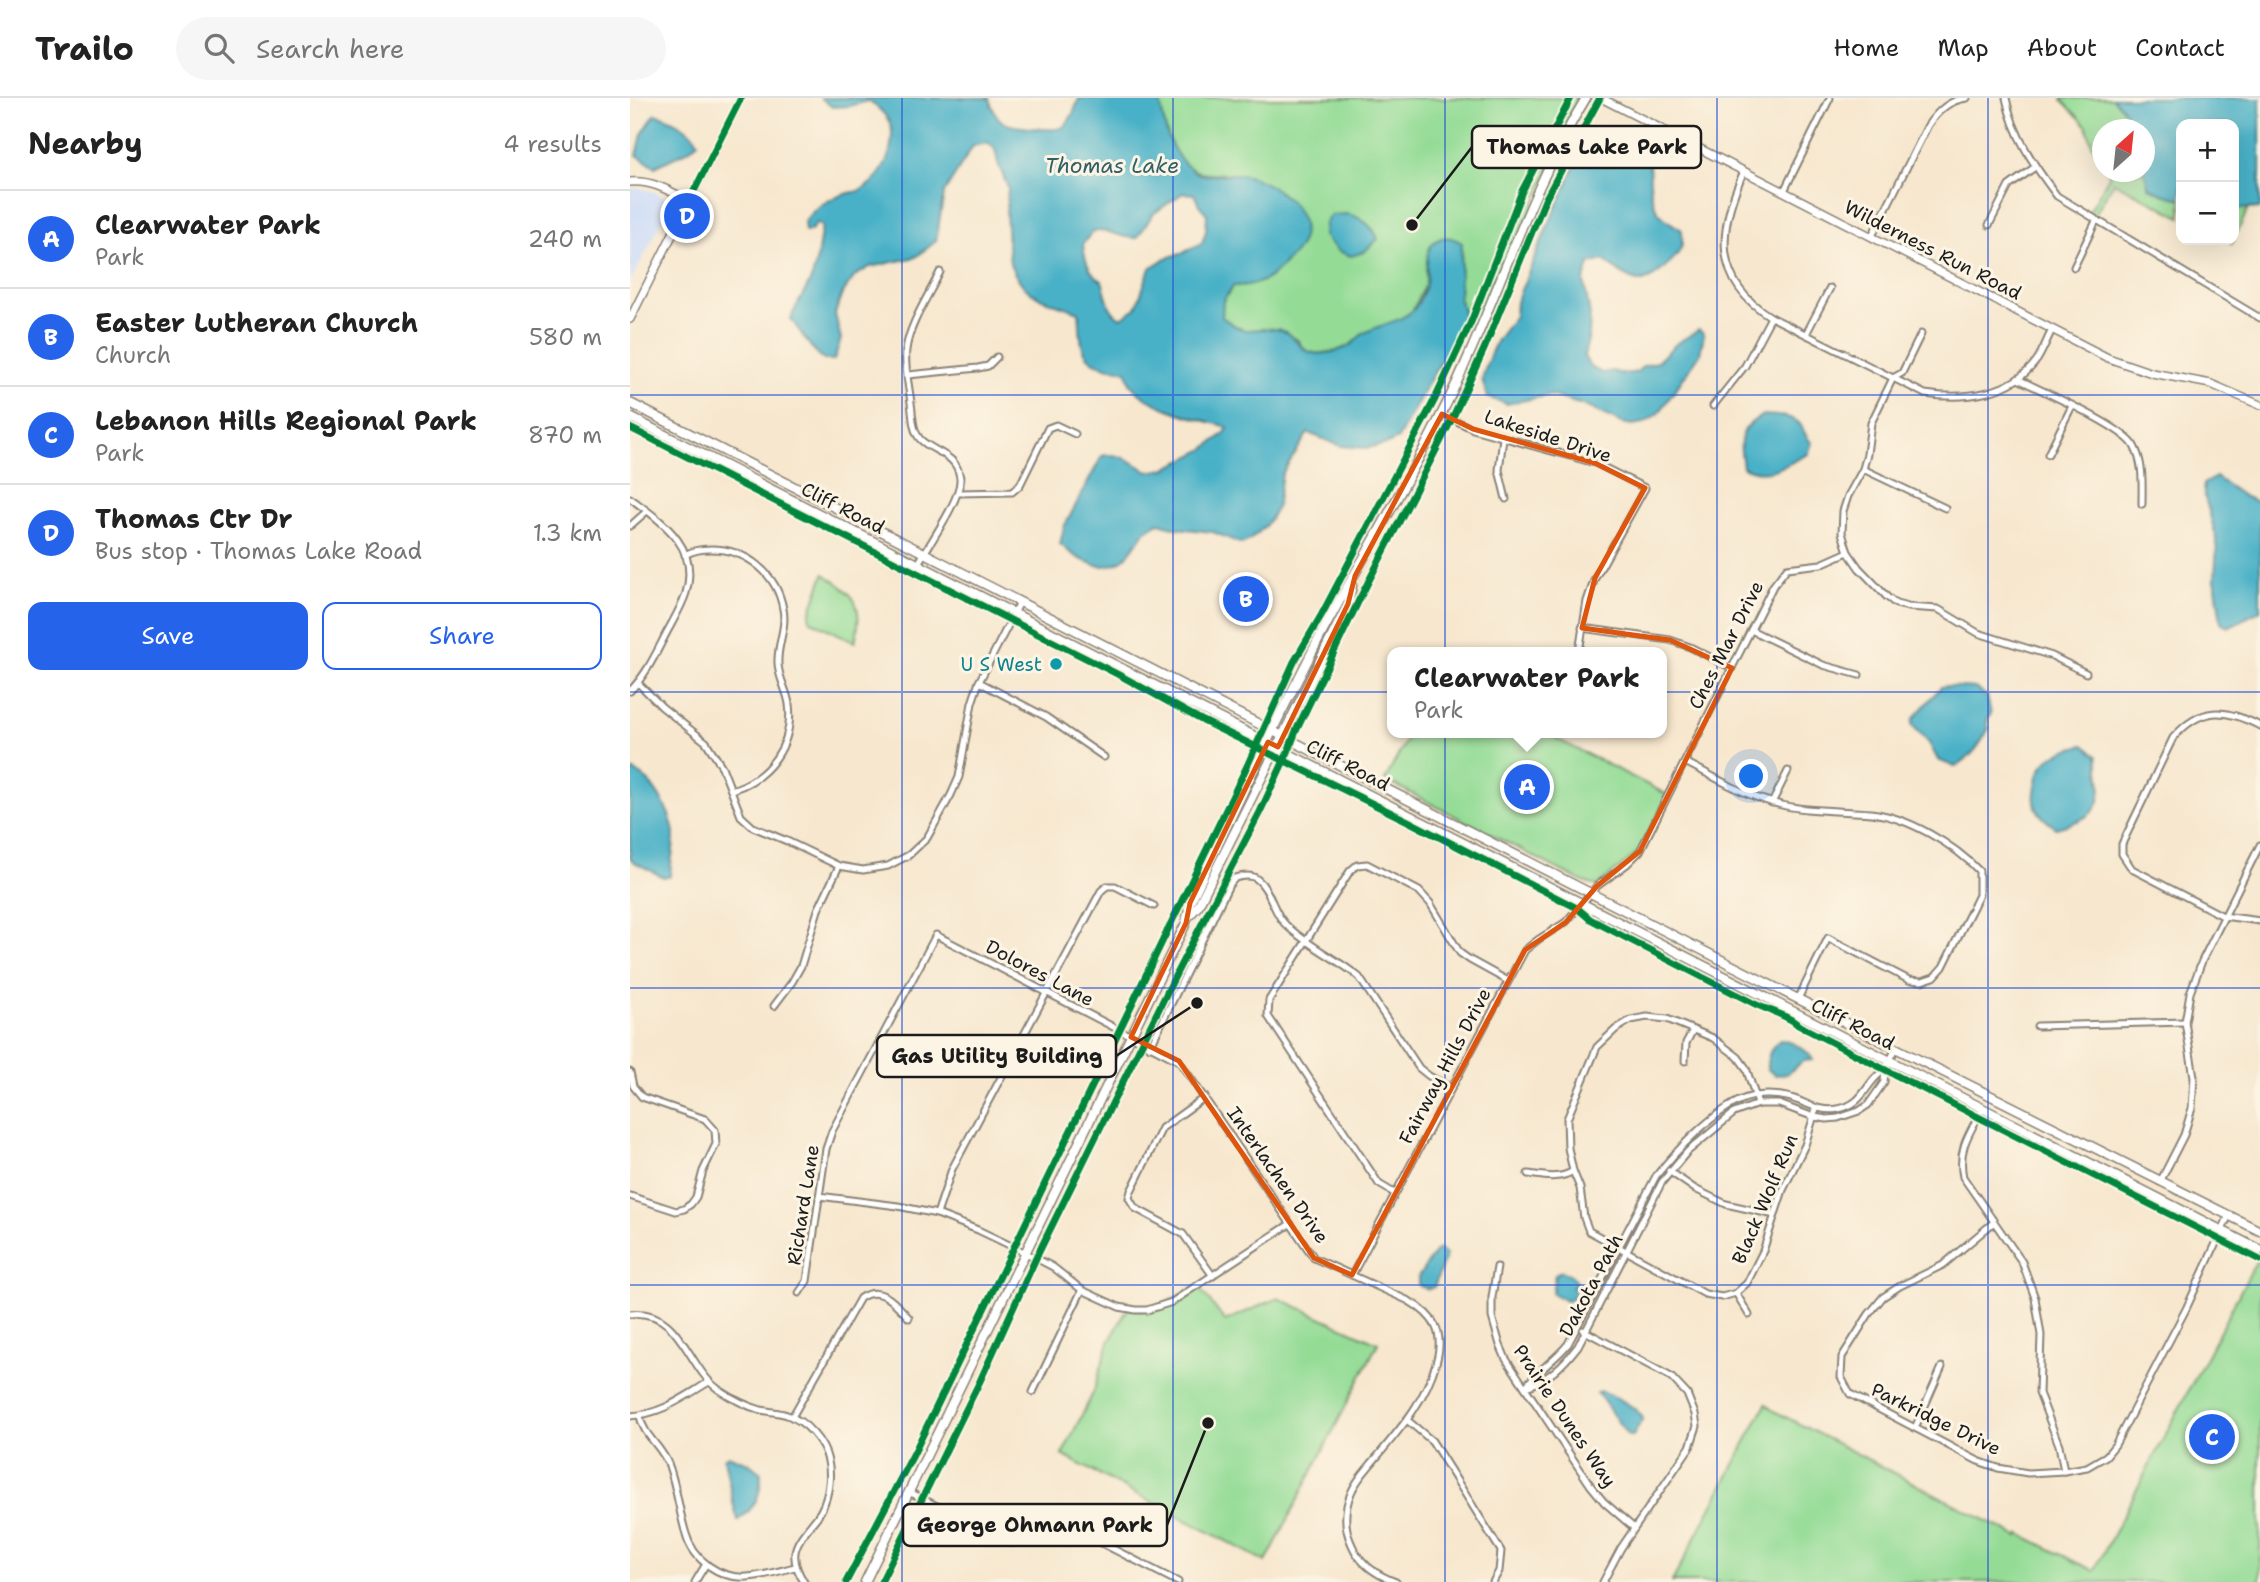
<!DOCTYPE html>
<html lang="en">
<head>
<meta charset="utf-8">
<style>
  body { margin:0; font-family:"Shantell Sans",sans-serif; background:#f6f6f6; color:#222 }
  .controls { position:absolute; right:21px; top:21px; display:grid; overflow:hidden; border-radius:14px; box-shadow:0 7px 28px #0002 }
  .controls button { width:63px; height:63px; display:grid; place-items:center; padding:0; border:0; border-bottom:2px solid #e0e0e0; background:#fff; color:#222; font:35px sans-serif }
  .compass { position:absolute; left:1462px; top:21px; width:63px; height:63px; border-radius:50%; background:#fff; box-shadow:0 7px 28px #0002; rotate:27deg }
  .you { position:absolute; left:1122px; top:679px; width:24px; height:24px; margin:-18px; border:5px solid #fff; border-radius:50%; background:#1a73e8; box-shadow:0 0 0 10px #1a73e833 }
  .badge { display:grid; place-items:center; width:46px; height:46px; border-radius:50%; background:#2563eb; color:#fff; font-size:23px; font-weight:700 }
  .pin { position:absolute; translate:-50% -50%; border:4px solid #fff; box-shadow:0 2px 7px #0006 }
  .popup { position:absolute; left:757px; top:549px; width:280px; height:91px; box-sizing:border-box; display:grid; place-content:center; border-radius:14px; background:#fff; filter:drop-shadow(0 2px 5px #0005); font-size:23px; white-space:nowrap; color:#767676 }
  .popup b { font-size:26px; color:#222 }
  .popup::after { content:''; position:absolute; left:50%; top:100%; margin-left:-14px; border:14px solid transparent; border-top-color:#fff }
  .list { margin:0; padding:0; list-style:none }
  h2 { display:flex; justify-content:space-between; align-items:center; height:91px; margin:0; padding:0 28px; font-size:30px }
  h2 small { font-size:23px; font-weight:400; color:#767676 }
  .list li { display:grid; grid-template-columns:46px 1fr auto; gap:21px; align-items:center; box-sizing:border-box; height:98px; padding:0 28px; border-top:2px solid #e0e0e0 }
  .list b { display:block; font-size:26px; white-space:nowrap }
  .list p { margin:0; font-size:23px; white-space:nowrap; color:#767676 }
  .list em { font-size:23px; font-style:normal; color:#767676 }
  .actions { display:flex; gap:14px; padding:21px 28px }
  .actions a { flex:1; padding:16px 0; border:2px solid #2563eb; border-radius:14px; text-align:center; font-size:24px; color:#2563eb }
  .actions .main { background:#2563eb; color:#fff }
  .icon { flex:none; width:38px; height:38px; fill:none; stroke:currentColor; stroke-width:2; stroke-linecap:round; stroke-linejoin:round }
  .map { position:relative; flex:none; width:1630px; height:1484px; overflow:hidden }
  header { display:flex; align-items:center; gap:42px; box-sizing:border-box; height:98px; padding:0 35px; background:#fff; border-bottom:2px solid #e0e0e0 }
  header strong { font-size:33px }
  nav { display:flex; gap:38px; margin-inline-start:auto; font-size:24px }
  .search { width:490px; height:63px; background:#f6f6f6; display:flex; align-items:center; gap:18px; box-sizing:border-box; padding:0 24px; border-radius:38px; color:#767676; font-size:26px }
  main { display:flex }
  aside { flex:1; background:#fff }
  .map>svg:first-child { display:block }
  .built { fill:#cbdbf9 }
  .green { fill:#94dc96; stroke:#587c59; stroke-width:2 }
  .water { fill:#48b1c7; stroke:#326672; stroke-width:2; fill-rule:evenodd }
  .lines { fill:none; stroke-linecap:round; stroke-linejoin:round }
  .minor-casing { stroke:#8a8275; stroke-width:9 }
  .tertiary-casing { stroke:#8a8275; stroke-width:10 }
  .secondary-casing { stroke:#8a8275; stroke-width:11 }
  .minor { stroke:#fff; stroke-width:5 }
  .tertiary { stroke:#fff; stroke-width:7 }
  .secondary { stroke:#fff; stroke-width:8 }
  .cycleway-casing { stroke:#fcf5e5; stroke-width:11 }
  .cycleway { stroke:#00873e; stroke-width:7 }
  .marked { fill:none; stroke:#de560d; stroke-width:5; stroke-linejoin:round }
  .grid { fill:none; stroke:#1d4ed8; stroke-width:2; stroke-opacity:0.55 }
  .culture-dot { fill:#0f9aa8; stroke:#fcf5e5; stroke-width:2.5 }
  .labels { text-anchor:middle; dominant-baseline:central; stroke-width:6; stroke-linejoin:round; paint-order:stroke }
  .street-label { font-size:19px; fill:#1c1c1c; stroke:#fcf5e5 }
  .culture-label { font-size:19px; fill:#0d838f; stroke:#fcf5e5; text-anchor:end }
  .water-label { font-size:21px; font-style:italic; fill:#305f69; stroke:#fcf5e5 }
  .leader { fill:none; stroke:#1c1c1c; stroke-width:2.5 }
  .callout-dot { fill:#1c1c1c; stroke:#fcf5e5; stroke-width:2.5 }
  .callout { fill:#fcf5e5; stroke:#1c1c1c; stroke-width:2.5 }
  .callout-label { font-size:21px; text-anchor:middle; font-weight:bold; fill:#1c1c1c }
</style>
</head>
<body>
<header>
<strong>Trailo</strong>
<div class="search"><svg class="icon" aria-label="search" viewBox="0 0 24 24"><circle cx="10" cy="10" r="6"/><path d="M15 15l6 6"/></svg>Search here</div>
<nav><a>Home</a><a>Map</a><a>About</a><a>Contact</a></nav>
</header>
<main>
<aside>
<h2>Nearby<small>4 results</small></h2>
<ul class="list">
<li><span class="badge">A</span><div><b>Clearwater Park</b><p>Park</p></div><em>240 m</em></li>
<li><span class="badge">B</span><div><b>Easter Lutheran Church</b><p>Church</p></div><em>580 m</em></li>
<li><span class="badge">C</span><div><b>Lebanon Hills Regional Park</b><p>Park</p></div><em>870 m</em></li>
<li><span class="badge">D</span><div><b>Thomas Ctr Dr</b><p>Bus stop · Thomas Lake Road</p></div><em>1.3 km</em></li>
</ul>
<div class="actions"><a class="main">Save</a><a>Share</a></div>
</aside>
<div class="map">
<svg width="1630" height="1484" viewBox="0 0 1630 1484">
  <rect width="100%" height="100%" fill="#fcf5e5"/>
  <filter id="ink" filterUnits="userSpaceOnUse"><feTurbulence type="fractalNoise" baseFrequency=".0143" numOctaves="2"/><feDisplacementMap in="SourceGraphic" scale="14" xChannelSelector="R" yChannelSelector="G"/><feConvolveMatrix kernelMatrix="1 2 1 2 8 2 1 2 1" color-interpolation-filters="sRGB"/></filter>
  <filter id="wash" filterUnits="userSpaceOnUse"><feTurbulence type="fractalNoise" baseFrequency=".00686" numOctaves="4" result="noise"/><feDisplacementMap in="SourceGraphic" scale="28" xChannelSelector="R" yChannelSelector="G"/><feGaussianBlur stdDeviation="1.57" result="paint"/><feColorMatrix in="noise" values="0 0 0 0 0 0 0 0 0 0 0 0 0 0 0 0 0 1.4 0 .05"/><feComposite in="paint" operator="in"/></filter>
  <g filter="url(#wash)">
    <rect width="100%" height="100%" fill="#f7e7ce"/>
    <path class="built" d="M10 90 24 94 42 104 0 185V91Z"/>
    <g class="green">
      <path d="M530 0H956L931 44 849 235 832 228 833 213 829 200 832 146 796 169V186L782 213 767 224 734 235 719 248 706 253 684 256 674 252 668 242 649 231 614 233 591 219 593 203 603 188C624 189 639 183 652 167L594 75C547 84 534 38 530 0Z"/>
      <path d="M1433 0H1630V110L1618 111 1602 146 1595 142H1604V26H1551V119L1484 84 1462 121 1457 117 1479 79 1478 74H1514V32H1472V62L1463 49 1456 27 1432 2Z"/>
      <path d="M194 476C226 497 234 506 225 544L181 523 179 518Z"/>
      <path d="M780 635H915L1038 697 1010 753 967 788 951 783 755 682Z"/>
      <path d="M1630 1156V1484H1042L1136 1306 1142 1312 1388 1439 1390 1436 1464 1473Z"/>
      <path d="M568 1188 595 1223 648 1200 748 1245 636 1464 432 1357 464 1293 479 1244 498 1210 523 1211Z"/>
    </g>
    <g class="water">
      <path d="M191 0H359C362 8 365 19 373 24 380 29 426 34 433 29 441 23 446 9 449 0H530C533 27 539 55 562 72 576 83 597 73 614 77 639 83 679 108 673 139 670 153 660 159 651 169 637 184 624 188 603 188L593 203 592 219C619 240 617 229 646 231 663 233 668 250 680 254 691 258 711 253 721 247 725 244 728 239 733 236 748 226 766 226 781 214 787 209 794 195 796 186 799 170 791 146 812 140 820 138 826 141 832 145L829 200 833 213 832 228 797 287 768 341 757 346 737 350 711 348 678 335 652 376 647 410 636 427 621 441 612 446 583 434 546 430 529 425C509 436 514 436 502 452 481 481 451 465 430 446L434 429 472 358C490 354 503 364 518 374L535 371 573 352 595 335 598 329C573 322 519 310 503 289 499 285 499 280 497 274 490 270 484 271 476 269 445 260 452 238 449 214L412 201 395 190 386 178 380 166 378 147 376 115 378 90 368 65 365 51 358 45 343 48 314 95 306 143 286 159 240 169 225 178 212 196 205 216 211 241 204 262H194L181 249 161 221C167 204 175 195 182 179 188 163 189 144 192 128L187 125 180 133H175L174 124C185 109 197 102 215 96 220 95 226 94 231 92 252 80 261 59 262 37 263 22 249 9 238 3L220 8 202 9ZM553 95 564 96 569 107 577 116 576 133 572 145 553 155 536 160 520 170 506 210 491 220C476 212 478 198 472 183 458 174 455 163 453 146L462 134C481 130 486 140 507 140L523 116Z"/>
      <path d="M1482 0H1630V110L1604 111V26H1551V101L1532 96 1519 89 1514 74V32L1501 31 1494 12Z"/>
      <path d="M25 16C40 20 61 30 68 44L59 52 25 69 7 57 12 36Z"/>
      <path d="M987 34C1037 45 1009 78 1027 112 1031 120 1044 127 1052 132 1052 138 1053 144 1051 150 1047 160 1020 186 1008 183 996 181 984 170 974 162L959 166 954 183 960 217 959 238 954 258 960 269 972 275 982 273 994 276 1007 274 1013 268 1027 264 1047 245 1069 232 1074 236 1070 256 1029 315 1014 325 1002 327 992 325 955 308 920 297 877 306 857 299 852 281 860 257 867 242 885 218 886 204 917 130 950 57 964 37Z"/>
      <path d="M716 116C729 117 744 129 748 141L734 154 721 158 708 153 694 138 695 125 701 117Z"/>
      <path d="M1134 317C1144 318 1161 317 1169 325 1174 331 1175 339 1182 345L1178 356C1156 367 1137 381 1113 369 1109 342 1107 330 1134 317Z"/>
      <path d="M1586 379 1613 398 1630 405V513L1598 529 1591 524 1585 482 1587 442 1574 396 1573 386Z"/>
      <path d="M1317 588 1345 590 1357 598 1361 616 1358 619 1357 627 1359 630C1350 647 1342 659 1325 669L1308 662 1299 645 1282 627 1283 621 1311 589Z"/>
      <path d="M1454 647 1467 658C1474 703 1476 717 1426 730 1405 715 1401 708 1407 683 1408 676 1412 668 1417 663 1426 654 1442 650 1454 647Z"/>
      <path d="M0 672C21 676 41 715 44 734 45 748 40 765 40 779H33L4 764 0 760Z"/>
      <path d="M1150 942C1162 943 1177 951 1183 962L1173 963 1157 976 1145 977 1137 971C1136 961 1141 948 1150 942Z"/>
      <path d="M809 1151 816 1157 804 1189 797 1191 788 1187V1179L806 1153Z"/>
      <path d="M931 1173 941 1178 947 1185V1187L942 1189 945 1195 940 1202 936 1203 922 1195 925 1176Z"/>
      <path d="M970 1293C984 1298 1004 1307 1013 1320L1003 1338H998L969 1297 967 1295Z"/>
      <path d="M98 1357 118 1365 131 1375C132 1394 125 1411 108 1422L103 1405 94 1360Z"/>
    </g>
  </g>
  <g filter="url(#ink)">
    <g class="lines">
      <g class="minor-casing">
        <g id="minor">
          <path d="M1376 0C1383 37 1405 69 1427 98L1630 220"/>
          <path d="M1114 73C1088 130 1082 183 1141 219L1295 296C1334 302 1382 297 1407 262 1413 253 1417 241 1422 232"/>
          <path d="M1154 93 1200 0"/>
          <path d="M1359 127 1379 88 1405 69"/>
          <path d="M1242 138 1298 27C1308 13 1319 2 1337 0"/>
          <path d="M1444 169 1466 123"/>
          <path d="M1176 236 1200 190"/>
          <path d="M1291 236 1272 275 1263 280 1241 325 1237 356 1233 371 1218 398 1213 413 1212 435 1218 454 1229 470 1257 499 1266 506 1278 509 1308 511 1348 535 1422 558 1456 575"/>
          <path d="M278 277 348 270 358 268 367 259"/>
          <path d="M1388 281C1412 293 1494 329 1504 348 1514 366 1512 386 1512 406"/>
          <path d="M1083 308 1115 268 1141 219"/>
          <path d="M812 316 843 331 965 365 1015 390 965 480 957 503 949 554"/>
          <path d="M873 340 869 372 876 401"/>
          <path d="M1418 356 1442 308"/>
          <path d="M1233 371 1315 410"/>
          <path d="M328 395 382 394 390 387 418 330 426 327 445 336"/>
          <path d="M0 400C32 424 70 448 56 495 52 508 44 521 37 534 26 555 17 576 0 593"/>
          <path d="M0 428 17 413"/>
          <path d="M55 457C63 452 72 451 81 451 117 451 147 476 153 511 157 530 147 546 148 565 148 579 157 592 159 606 164 646 139 681 101 692"/>
          <path d="M288 466C299 446 332 400 330 380 327 355 303 355 290 341 282 332 283 317 281 305 279 288 274 269 276 252 279 227 299 197 310 174"/>
          <path d="M952 530 1040 542 1060 549 1102 570"/>
          <path d="M1121 532 1193 567 1229 577"/>
          <path d="M349 584 416 619 474 659"/>
          <path d="M8 585 32 609 76 644 92 669 111 718 123 729 157 743 209 768 233 772 258 768 279 757 297 740 321 697 329 679 342 605 349 584 390 504"/>
          <path d="M1630 628C1594 610 1571 608 1543 640L1492 746V756L1502 771 1593 818 1630 823"/>
          <path d="M1055 664C1083 678 1113 697 1144 705 1175 714 1208 712 1241 715 1277 719 1324 746 1349 773V797L1313 869 1304 879 1292 883 1279 882 1198 840 1168 901"/>
          <path d="M1142 705 1158 673"/>
          <path d="M144 908 162 884 171 868 188 812 209 768"/>
          <path d="M1407 928 1555 924"/>
          <path d="M520 949 599 787 605 780C612 778 621 776 627 781 641 792 643 815 656 827 678 848 706 860 729 879L789 970 799 978 821 990"/>
          <path d="M1055 963 1056 945 1063 932"/>
          <path d="M0 974 3 988 12 999 75 1021 85 1032 86 1046 73 1073 66 1099 61 1106 54 1111 46 1113 0 1098"/>
          <path d="M575 999 532 1030 501 1093 499 1100 505 1110 553 1136 583 1178"/>
          <path d="M1128 1006 1116 970 1108 959 1083 940 1037 921 1017 919 1001 922 986 931 967 949 937 1021 938 1050 943 1073 950 1090 954 1120 959 1133 1075 1196 1092 1199 1106 1195 1117 1185 1133 1153 1153 1092 1175 1047 1186 1011"/>
          <path d="M1353 1010C1340 1034 1327 1051 1333 1079L1392 1164 1405 1200 1411 1237 1409 1295 1429 1347 1434 1373"/>
          <path d="M1039 1073 1065 1091 1096 1106 1145 1117"/>
          <path d="M898 1076C913 1078 930 1082 943 1073"/>
          <path d="M1530 1084 1554 1037 1562 1010 1564 979 1555 924 1560 895 1572 863 1630 747"/>
          <path d="M764 1095 749 1086 638 918 639 902 720 773 727 767 737 766 789 793 800 805 830 855 840 862 878 883"/>
          <path d="M189 1098 268 1108 307 1116 348 1132 396 1155 423 1169 452 1192 489 1209 506 1212H517L542 1204 660 1126"/>
          <path d="M307 1116 322 1071 471 793 477 788H485L524 808"/>
          <path d="M1364 1124 1313 1167 1270 1188 1253 1199 1239 1216 1212 1259 1211 1279 1220 1296 1348 1363 1368 1370 1398 1375 1434 1373 1457 1369 1476 1358 1485 1347 1556 1211 1599 1117"/>
          <path d="M867 1169 862 1199V1219L870 1247 876 1261 961 1388 974 1404 1004 1430"/>
          <path d="M722 1177 895 852 909 841 936 824 967 788 997 766 1010 753 1143 488 1157 470 1191 466 1218 454"/>
          <path d="M169 1195 177 1183 196 1051 202 1033 306 837 549 963 684 1160 779 1203C805 1218 815 1235 806 1265 795 1303 771 1330 746 1360 737 1371 726 1382 721 1395 714 1412 714 1430 722 1447 730 1466 746 1477 766 1484"/>
          <path d="M1106 1195 1119 1217"/>
          <path d="M0 1216C51 1210 57 1269 88 1291 101 1300 116 1308 131 1312 140 1314 149 1314 157 1317 176 1323 194 1344 198 1363 202 1381 198 1404 187 1419 168 1443 155 1454 174 1484"/>
          <path d="M953 1232 1041 1279 1057 1296 1065 1316 1067 1328 1060 1349 991 1450 973 1484"/>
          <path d="M896 1288C908 1272 925 1262 938 1246L1026 1078C1046 1053 1080 1017 1109 1003 1124 996 1141 996 1157 999 1175 1003 1188 1015 1208 1011 1236 1006 1235 983 1255 972"/>
          <path d="M895 1289C918 1283 934 1266 948 1248L1032 1084 1057 1054 1104 1015 1128 1006H1149L1184 1019 1197 1021 1208 1020 1229 1013 1238 1007 1254 984 1255 972 1266 950"/>
          <path d="M403 1294 452 1192"/>
          <path d="M0 1318C32 1316 52 1300 79 1284"/>
          <path d="M10 1318C13 1338 32 1348 39 1368 47 1390 49 1414 56 1436 63 1462 90 1481 117 1479 134 1478 149 1473 165 1469"/>
          <path d="M162 1319 230 1200C251 1186 266 1206 279 1220"/>
          <path d="M777 1322 802 1343 871 1453 869 1473 863 1484"/>
          <path d="M1285 1330 1312 1269"/>
          <path d="M279 1394 381 1445 393 1444 422 1425 438 1428 548 1484"/>
          <path d="M65 1484 76 1466"/>
        </g>
      </g>
      <g class="tertiary-casing">
        <g id="tertiary">
          <path d="M971 0 1478 260 1522 275 1581 286 1630 307"/>
          <path d="M0 84C22 82 40 93 59 103"/>
          <path d="M0 221 111 0"/>
        </g>
      </g>
      <g class="secondary-casing">
        <g id="secondary">
          <path d="M0 305 1168 901 1630 1133"/>
          <path d="M0 319 1630 1152"/>
          <path d="M557 820 568 808 718 506 722 488"/>
          <path d="M235 1484 556 825 560 805C609 704 655 601 710 502 744 441 780 380 811 317 864 213 895 99 956 0"/>
        </g>
      </g>
      <use href="#minor" class="minor"/>
      <use href="#tertiary" class="tertiary"/>
      <use href="#secondary" class="secondary"/>
      <g class="cycleway-casing">
        <g id="cycleway">
          <path d="M59 103 111 0"/>
          <path d="M0 330 493 579 573 623 778 723 947 810 960 821C1015 850 1070 878 1125 906 1137 912 1160 918 1168 927L1234 961 1630 1162"/>
          <path d="M216 1484 283 1357 473 966 618 666 664 564 692 516 805 301 841 224 892 93 941 0"/>
          <path d="M251 1484 350 1283 406 1160 548 872 630 714 658 654 666 633 730 500 822 321 855 249 915 102 970 0"/>
        </g>
      </g>
      <use href="#cycleway" class="cycleway"/>
    </g>
  </g>
  <path class="marked" d="M812 316 843 331 965 365 1015 390 965 480 952 530 1040 542 1102 570 1010 753 967 788 936 824 895 852 722 1177 684 1160 549 963 501 939 556 825 560 805 638 644 648 649 718 506 725 478Z"/>
  <path class="grid" d="M272 0V1484M543 0V1484M815 0V1484M1087 0V1484M1358 0V1484M0 297H1630M0 594H1630M0 890H1630M0 1187H1630"/>
  <circle class="culture-dot" cx="426" cy="566" r="7"/>
  <g class="labels">
    <g class="street-label">
      <text transform="translate(1303 152) rotate(27)">Wilderness Run Road</text>
      <text transform="translate(918 338) rotate(18)">Lakeside Drive</text>
      <text transform="translate(213 410) rotate(27)">Cliff Road</text>
      <text transform="translate(1096 547) rotate(-63)">Ches Mar Drive</text>
      <text transform="translate(718 667) rotate(27)">Cliff Road</text>
      <text transform="translate(410 875) rotate(28)">Dolores Lane</text>
      <text transform="translate(1223 926) rotate(27)">Cliff Road</text>
      <text transform="translate(815 968) rotate(-62)">Fairway Hills Drive</text>
      <text transform="translate(648 1077) rotate(55)">Interlachen Drive</text>
      <text transform="translate(1135 1101) rotate(-67)">Black Wolf Run</text>
      <text transform="translate(173 1107) rotate(-81)">Richard Lane</text>
      <text transform="translate(961 1187) rotate(-62)">Dakota Path</text>
      <text transform="translate(935 1318) rotate(56)">Prairie Dunes Way</text>
      <text transform="translate(1306 1321) rotate(26)">Parkridge Drive</text>
    </g>
    <g class="culture-label">
      <text x="412" y="566">U S West</text>
    </g>
    <g class="water-label">
      <text x="482" y="68">Thomas Lake</text>
    </g>
  </g>
  <path class="leader" d="M782 127L842 49M567 905L486 958M578 1325L537 1427"/>
  <g class="callout-dot">
    <circle cx="782" cy="127" r="7"/>
    <circle cx="567" cy="905" r="7"/>
    <circle cx="578" cy="1325" r="7"/>
  </g>
  <g class="callout">
    <rect x="842" y="28" width="229" height="42" rx="7"/>
    <rect x="247" y="937" width="239" height="42" rx="7"/>
    <rect x="273" y="1406" width="264" height="42" rx="7"/>
  </g>
  <g class="callout-label">
    <text x="957" y="56">Thomas Lake Park</text>
    <text x="367" y="965">Gas Utility Building</text>
    <text x="405" y="1434">George Ohmann Park</text>
  </g>
</svg>
<div class="controls">
<button>+</button>
<button>−</button>
</div>
<svg class="compass" viewBox="-18 -18 36 36"><path d="M0-13l5 13h-10z" fill="#e53935"/><path d="M0 13l5-13h-10z" fill="#767676"/></svg>
<div class="you"></div>
<div class="pin badge" style="left:897px;top:689px">A</div>
<div class="popup"><b>Clearwater Park</b>Park</div>
<div class="pin badge" style="left:616px;top:501px">B</div>
<div class="pin badge" style="left:1582px;top:1339px">C</div>
<div class="pin badge" style="left:57px;top:118px">D</div>
</div>
</main>
</body>
</html>
